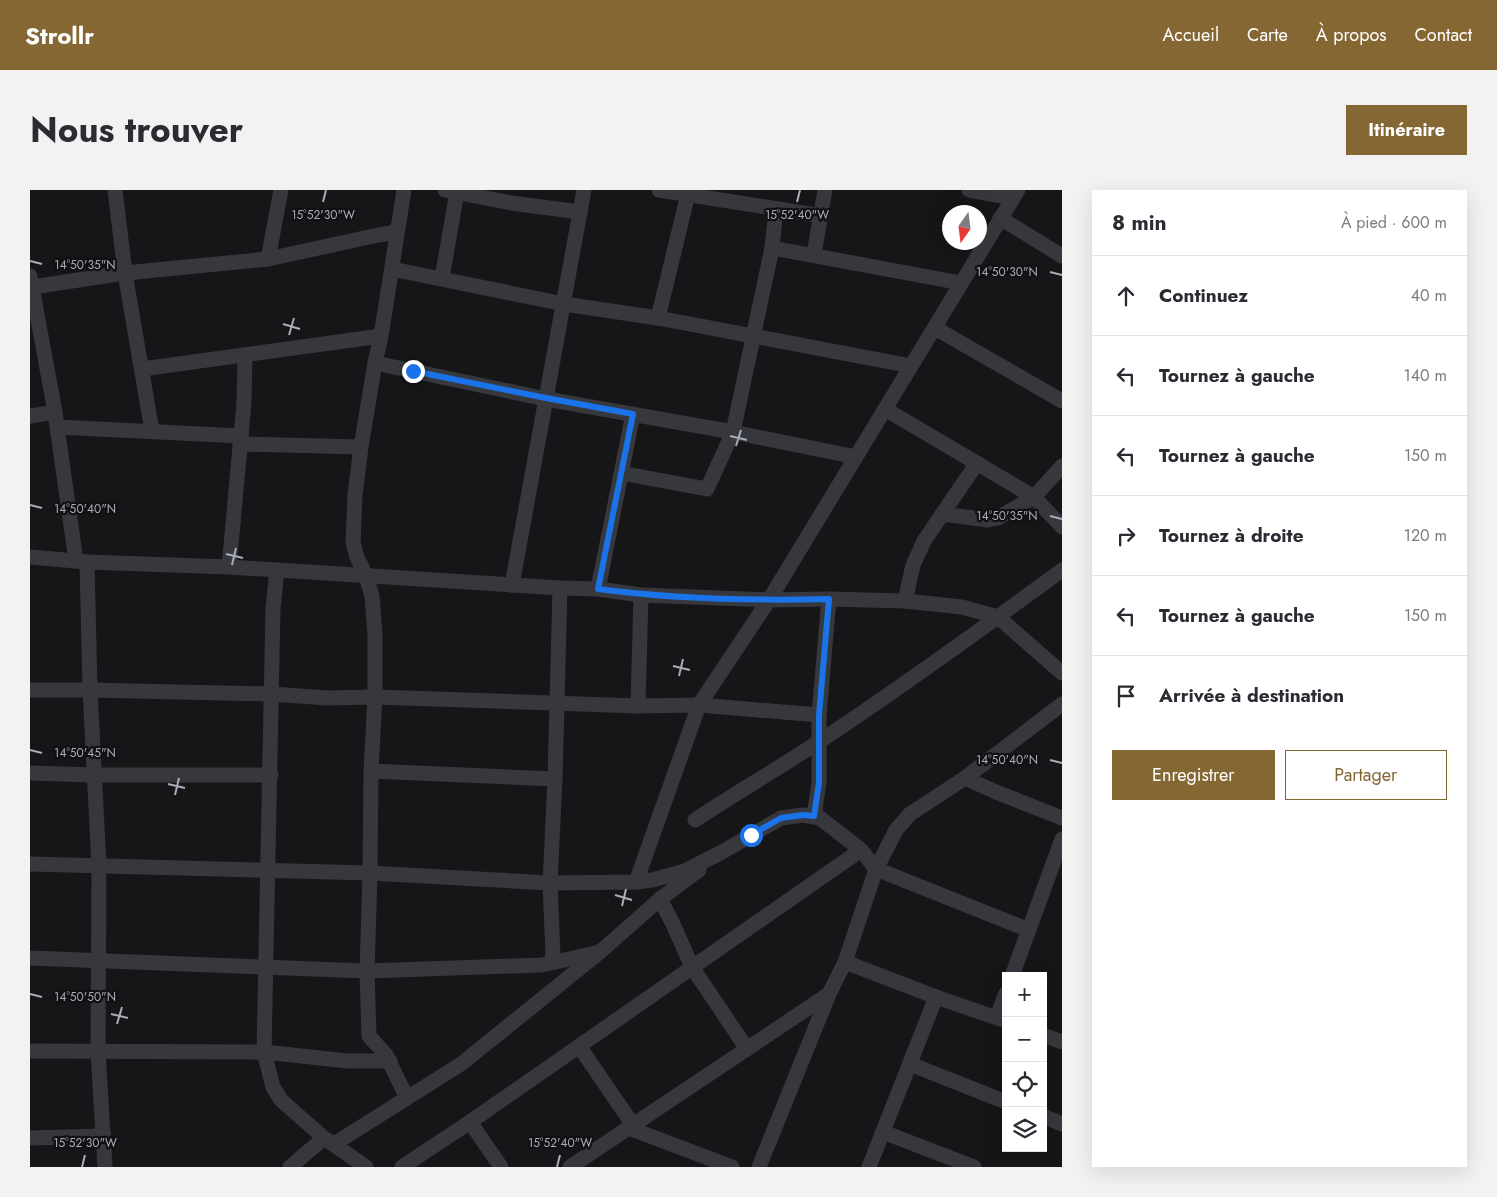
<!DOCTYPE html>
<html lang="fr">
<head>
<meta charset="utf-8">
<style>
  body { margin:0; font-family:Jost,sans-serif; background:#f2f2f3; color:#2b2b33 }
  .controls { position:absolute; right:15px; bottom:15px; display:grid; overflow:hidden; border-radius:0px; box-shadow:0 5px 20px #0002 }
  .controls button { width:45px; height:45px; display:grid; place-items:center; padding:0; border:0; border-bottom:1px solid #e1e1e2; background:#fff; color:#2b2b33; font:25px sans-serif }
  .compass { position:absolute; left:912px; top:15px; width:45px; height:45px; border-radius:50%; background:#fff; box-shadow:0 5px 20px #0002; rotate:194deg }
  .stop { position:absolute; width:15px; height:15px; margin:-11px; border:4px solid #1a73e8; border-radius:50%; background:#fff }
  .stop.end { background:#1a73e8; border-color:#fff; box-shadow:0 1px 5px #0008 }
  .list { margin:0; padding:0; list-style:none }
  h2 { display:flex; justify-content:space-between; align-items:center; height:65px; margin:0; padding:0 20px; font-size:21px }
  h2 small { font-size:16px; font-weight:400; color:#7c7c81 }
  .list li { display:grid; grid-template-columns:32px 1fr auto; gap:15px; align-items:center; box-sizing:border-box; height:80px; padding:0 20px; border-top:1px solid #e1e1e2 }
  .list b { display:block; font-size:19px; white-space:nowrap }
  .list em { font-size:16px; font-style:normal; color:#7c7c81 }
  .actions { display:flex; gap:10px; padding:15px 20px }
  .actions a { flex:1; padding:11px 0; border:1px solid #856733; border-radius:0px; text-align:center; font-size:18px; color:#856733 }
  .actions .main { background:#856733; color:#fff }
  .icon { flex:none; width:28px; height:28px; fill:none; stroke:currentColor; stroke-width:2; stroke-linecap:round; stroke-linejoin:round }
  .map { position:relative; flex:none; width:1032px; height:977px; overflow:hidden; border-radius:0px }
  header { display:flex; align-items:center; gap:30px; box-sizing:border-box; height:70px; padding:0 25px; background:#856733; color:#fff }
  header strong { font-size:24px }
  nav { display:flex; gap:28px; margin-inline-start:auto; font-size:18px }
  .intro { display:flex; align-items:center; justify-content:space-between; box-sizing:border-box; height:120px; padding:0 30px }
  h1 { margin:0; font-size:35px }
  .button { padding:12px 22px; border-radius:0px; background:#856733; color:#fff; font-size:18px; font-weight:700 }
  main { display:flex; gap:30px; padding:0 30px }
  aside { flex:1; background:#fff; border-radius:0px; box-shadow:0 5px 20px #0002 }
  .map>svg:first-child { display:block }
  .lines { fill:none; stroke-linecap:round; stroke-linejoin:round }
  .minor { stroke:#37383d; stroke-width:15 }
  .route { stroke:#1a73e8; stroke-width:6 }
  .ticks { fill:none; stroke:#a8adb8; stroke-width:2 }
  .ticks-label { font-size:12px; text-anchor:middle; fill:#a8adb8; stroke:#111113; stroke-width:4.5; stroke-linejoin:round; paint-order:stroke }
</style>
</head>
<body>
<header>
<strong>Strollr</strong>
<nav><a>Accueil</a><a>Carte</a><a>À propos</a><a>Contact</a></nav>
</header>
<div class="intro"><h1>Nous trouver</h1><a class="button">Itinéraire</a></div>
<main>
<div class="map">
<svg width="1032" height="977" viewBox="0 0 1032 977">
  <rect width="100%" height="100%" fill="#161618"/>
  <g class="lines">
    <g class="minor">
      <path d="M85 0 95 83 122 241"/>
      <path d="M374 0 351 146 345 173 331 257 325 305 323 352 327 367 336 386 342 406 345 444V507L341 581 340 683 337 781 339 846 356 865 377 908"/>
      <path d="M415 0 481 13 550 22"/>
      <path d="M629 0 792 26"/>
      <path d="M939 0 983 8"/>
      <path d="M970 28 1032 66"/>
      <path d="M742 58 931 93"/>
      <path d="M784 64 795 0"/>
      <path d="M238 69 251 0"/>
      <path d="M362 79 534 114 628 128 881 176"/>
      <path d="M0 86 25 222 46 371"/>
      <path d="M412 88 427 2"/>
      <path d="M2 97 95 83 238 69 348 45 367 42"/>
      <path d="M628 128 659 0"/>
      <path d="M905 138 1032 211"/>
      <path d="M345 173 516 209 703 242 826 267"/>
      <path d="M112 179 351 146"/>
      <path d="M855 219 1004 307 1032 337"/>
      <path d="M0 226 25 222"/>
      <path d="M27 237 211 246"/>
      <path d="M210 254 331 257"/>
      <path d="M591 283 677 299 703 242 742 58 746 19"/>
      <path d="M912 324 958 330 968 328 1004 307 1032 276"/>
      <path d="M0 367 57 372 199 377 530 398 568 399 611 405 739 410 799 409 875 411 932 417 968 427 1032 483"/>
      <path d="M57 372 60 500 69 675 68 862 75 977"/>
      <path d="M199 377 214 213 215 165"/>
      <path d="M247 380 243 418 234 862 243 897 251 910 294 948 260 977"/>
      <path d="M482 395 554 0"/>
      <path d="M568 399 603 224"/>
      <path d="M875 411 883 375 894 351 947 273"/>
      <path d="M0 500H60L242 504 297 508 345 507 608 516 669 515 789 525"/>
      <path d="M608 516 611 405"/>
      <path d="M341 581 525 589"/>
      <path d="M0 583 64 585H241"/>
      <path d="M935 588 966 602 1032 628"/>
      <path d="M784 626 789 593V525L799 409"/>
      <path d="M665 630C706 603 749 578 790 551 873 496 953 438 1032 380"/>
      <path d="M0 674 340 683 520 693 606 692 622 690 655 681 692 662 751 628 773 625 790 628 831 660 846 679 999 740"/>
      <path d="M606 692 669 515 739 410 988 0"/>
      <path d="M630 709 643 734 662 777 717 859"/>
      <path d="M0 768 337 781 512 775 570 762"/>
      <path d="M521 772 523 765 520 693 525 589 530 398"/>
      <path d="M815 772 906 807 976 831"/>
      <path d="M982 786 1032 649"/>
      <path d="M967 827 976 803"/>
      <path d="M1013 845 1032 852"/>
      <path d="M549 856 603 935"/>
      <path d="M0 861 234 862 318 871H360"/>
      <path d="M880 874 976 912"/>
      <path d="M1013 926 1032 934"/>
      <path d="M440 932 471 977"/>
      <path d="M599 938 702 977"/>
      <path d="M853 942 944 977"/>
      <path d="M0 948 74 946"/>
      <path d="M297 950 336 977"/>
      <path d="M304 954 431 874 570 762 630 709 669 680"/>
      <path d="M372 977 440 932 831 660"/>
      <path d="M540 977 799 804"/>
      <path d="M729 977 799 804 815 772 846 679 866 640 880 624 935 588 1032 514"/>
      <path d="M839 977 906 807"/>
    </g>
  </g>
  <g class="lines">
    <path class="route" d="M383 181 516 208 603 224 568 399C644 409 722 411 799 409L789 525V593L784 626 773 625 751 628 721 645"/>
  </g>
  <path class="ticks" d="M293 12 296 0M767 12 770 0M0 71 12 74M1020 82 1032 85M253 134 270 139M259 145 264 128M700 246 717 250M706 256 711 240M0 315 12 318M1020 326 1032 329M196 364 213 368M202 375 206 358M643 476 660 480M649 486 653 469M0 560 12 563M1020 570 1032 573M138 594 155 598M145 605 149 588M585 705 602 710M592 716 596 699M0 804 12 807M81 824 98 828M87 834 92 817M52 977 55 965M527 977 530 965"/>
  <g class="ticks-label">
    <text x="293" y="29">15°52'30"W</text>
    <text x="767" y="29">15°52'40"W</text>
    <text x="55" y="79">14°50'35"N</text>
    <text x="977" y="86">14°50'30"N</text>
    <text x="55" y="323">14°50'40"N</text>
    <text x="977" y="330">14°50'35"N</text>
    <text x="55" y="567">14°50'45"N</text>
    <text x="977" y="574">14°50'40"N</text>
    <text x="55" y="811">14°50'50"N</text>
    <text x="55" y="957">15°52'30"W</text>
    <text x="530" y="957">15°52'40"W</text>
  </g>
</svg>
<div class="controls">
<button>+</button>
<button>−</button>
<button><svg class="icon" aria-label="locate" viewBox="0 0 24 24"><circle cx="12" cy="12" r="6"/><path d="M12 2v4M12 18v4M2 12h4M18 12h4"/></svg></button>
<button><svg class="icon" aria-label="layers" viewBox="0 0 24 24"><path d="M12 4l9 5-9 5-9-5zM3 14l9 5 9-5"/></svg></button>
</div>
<svg class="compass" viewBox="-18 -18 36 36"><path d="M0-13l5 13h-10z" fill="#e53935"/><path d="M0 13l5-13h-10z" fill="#7c7c81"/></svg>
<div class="stop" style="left:721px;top:645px"></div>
<div class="stop end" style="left:383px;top:181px"></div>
</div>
<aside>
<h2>8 min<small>À pied · 600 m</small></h2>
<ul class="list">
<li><svg class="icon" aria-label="ahead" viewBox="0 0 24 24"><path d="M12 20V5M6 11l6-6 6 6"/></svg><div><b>Continuez</b></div><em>40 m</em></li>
<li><svg class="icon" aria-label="left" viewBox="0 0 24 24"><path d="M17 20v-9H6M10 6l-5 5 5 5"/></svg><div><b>Tournez à gauche</b></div><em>140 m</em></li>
<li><svg class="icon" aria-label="left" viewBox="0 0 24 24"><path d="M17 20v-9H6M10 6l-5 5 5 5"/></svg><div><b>Tournez à gauche</b></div><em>150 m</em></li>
<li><svg class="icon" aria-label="right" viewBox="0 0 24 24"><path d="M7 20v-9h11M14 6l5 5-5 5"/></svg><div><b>Tournez à droite</b></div><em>120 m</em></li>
<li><svg class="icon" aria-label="left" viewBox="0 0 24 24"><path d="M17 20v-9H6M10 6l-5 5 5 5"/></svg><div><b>Tournez à gauche</b></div><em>150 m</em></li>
<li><svg class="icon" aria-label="arrive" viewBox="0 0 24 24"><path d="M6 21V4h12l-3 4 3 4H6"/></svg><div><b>Arrivée à destination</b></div></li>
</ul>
<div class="actions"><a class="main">Enregistrer</a><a>Partager</a></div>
</aside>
</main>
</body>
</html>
